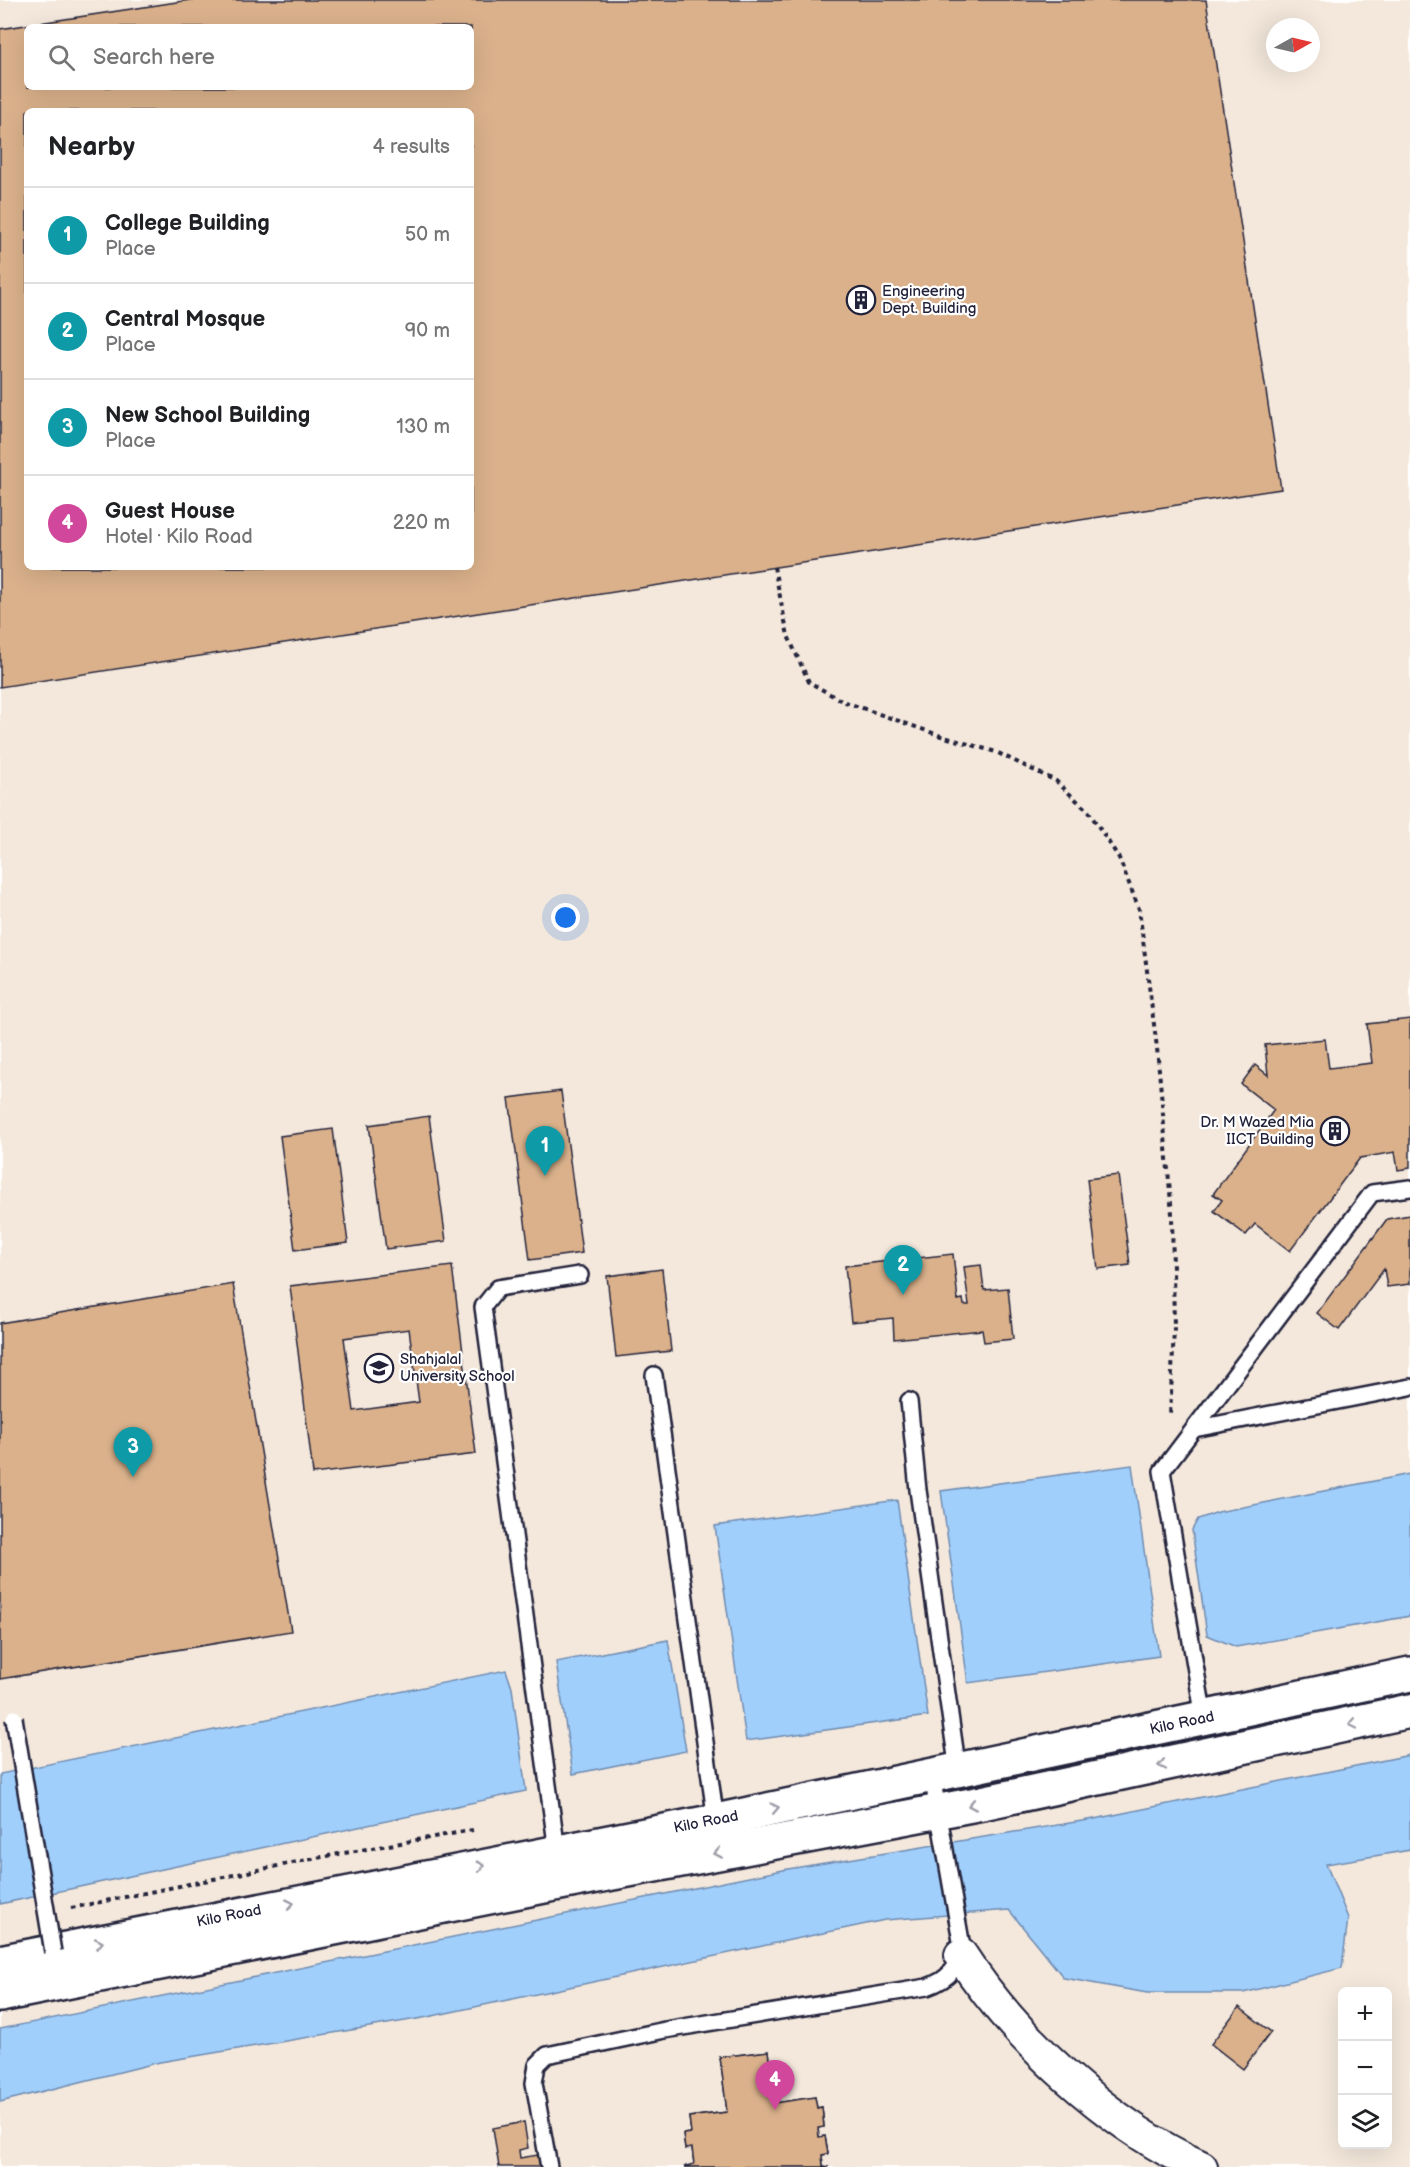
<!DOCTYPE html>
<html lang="en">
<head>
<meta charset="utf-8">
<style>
  body { margin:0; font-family:"Balsamiq Sans",sans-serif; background:#f6f6f6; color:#202124 }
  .controls { position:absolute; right:18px; bottom:18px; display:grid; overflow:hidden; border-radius:9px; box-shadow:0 6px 24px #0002 }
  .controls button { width:54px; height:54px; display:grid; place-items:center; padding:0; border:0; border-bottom:2px solid #e0e0e0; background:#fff; color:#202124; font:30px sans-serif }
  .compass { position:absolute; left:1266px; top:18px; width:54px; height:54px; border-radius:50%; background:#fff; box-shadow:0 6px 24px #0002; rotate:82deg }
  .you { position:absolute; left:566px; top:918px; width:21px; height:21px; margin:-15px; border:4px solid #fff; border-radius:50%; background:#1a73e8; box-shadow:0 0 0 9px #1a73e833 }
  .badge { display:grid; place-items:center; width:39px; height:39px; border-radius:50%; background:#1a73e8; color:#fff; font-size:20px; font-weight:700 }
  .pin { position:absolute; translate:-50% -50px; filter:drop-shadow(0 2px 3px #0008) }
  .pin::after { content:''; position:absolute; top:32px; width:21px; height:18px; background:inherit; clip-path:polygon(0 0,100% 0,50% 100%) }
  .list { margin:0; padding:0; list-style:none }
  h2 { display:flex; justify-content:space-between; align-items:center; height:78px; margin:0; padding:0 24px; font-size:26px }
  h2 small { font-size:20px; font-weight:400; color:#757577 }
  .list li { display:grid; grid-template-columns:39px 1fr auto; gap:18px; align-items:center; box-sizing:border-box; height:96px; padding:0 24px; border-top:2px solid #e0e0e0 }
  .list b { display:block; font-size:22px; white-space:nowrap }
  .list p { margin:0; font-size:20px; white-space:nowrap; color:#757577 }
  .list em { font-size:20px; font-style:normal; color:#757577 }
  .icon { flex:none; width:33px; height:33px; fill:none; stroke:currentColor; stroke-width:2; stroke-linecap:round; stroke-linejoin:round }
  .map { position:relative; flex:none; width:1410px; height:2167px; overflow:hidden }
  .search { position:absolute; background:#fff; box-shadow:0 6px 24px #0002; left:24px; top:24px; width:450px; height:66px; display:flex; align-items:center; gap:15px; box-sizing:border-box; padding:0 21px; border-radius:9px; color:#757577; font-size:22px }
  .panel { position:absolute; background:#fff; box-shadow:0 6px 24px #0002; left:24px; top:108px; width:450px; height:462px; border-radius:9px }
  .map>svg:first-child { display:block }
  .built { fill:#f4e8dc; fill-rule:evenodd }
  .water { fill:#a1cffc; stroke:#6e8aaf; stroke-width:1.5 }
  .building { fill:#dab18b; stroke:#22223b; stroke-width:1.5; fill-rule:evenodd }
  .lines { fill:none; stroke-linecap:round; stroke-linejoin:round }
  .lane-casing { stroke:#22223b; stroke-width:20 }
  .street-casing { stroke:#22223b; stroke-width:36 }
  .secondary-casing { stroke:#22223b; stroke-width:38 }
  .path { stroke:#22223b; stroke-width:4; stroke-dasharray:4.5 4.5; stroke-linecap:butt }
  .lane { stroke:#fff; stroke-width:15 }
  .street { stroke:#fff; stroke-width:32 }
  .secondary { stroke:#fff; stroke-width:33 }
  .lane-bridge-casing { stroke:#22223b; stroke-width:20; stroke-linecap:butt }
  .lane-bridge { stroke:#fff; stroke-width:15 }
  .oneway { stroke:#9c9ca7 }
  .labels { text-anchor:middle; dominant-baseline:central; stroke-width:4.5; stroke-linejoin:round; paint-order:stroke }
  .poi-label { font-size:15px; fill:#22223b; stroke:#fff; text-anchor:start }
  .street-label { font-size:15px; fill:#22223b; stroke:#fff }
</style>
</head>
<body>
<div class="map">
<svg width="1410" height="2167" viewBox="0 0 1410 2167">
  <rect width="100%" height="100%" fill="#fff"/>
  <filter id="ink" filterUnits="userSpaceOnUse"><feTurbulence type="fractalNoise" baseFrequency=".0167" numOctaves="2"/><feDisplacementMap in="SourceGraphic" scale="12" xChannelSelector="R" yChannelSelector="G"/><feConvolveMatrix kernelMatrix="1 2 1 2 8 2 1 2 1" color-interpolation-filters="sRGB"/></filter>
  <g filter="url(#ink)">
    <path class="built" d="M0 0H1410V2167H0ZM27 27H471V87H27ZM1275 27H1311V63H1275ZM27 111H471V567H27ZM1342 1992H1388V2144H1342Z"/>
    <g class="water">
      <path d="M1132 1465 1159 1656 968 1683 941 1491Z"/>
      <path d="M1410 1474V1616L1236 1647 1207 1635 1192 1530 1198 1519 1218 1512Z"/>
      <path d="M897 1500 928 1716 746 1741 715 1526Z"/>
      <path d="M668 1640 686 1751 573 1774 556 1662Z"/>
      <path d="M506 1670 512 1688 526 1791 0 1904V1774Z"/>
      <path d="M1410 1755V1850L1326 1864 1348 1918 1342 1968 1243 1993H1147L1064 1978 1009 1910 885 1920 423 2018 160 2062 0 2102V2029L788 1869 1094 1819Z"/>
    </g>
    <g class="building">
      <path d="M190 0H1206L1281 489 0 687V29ZM27 27H471V87H27ZM27 111H471V567H27Z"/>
      <path d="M1410 1019V1168L1398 1170 1395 1152 1360 1158 1290 1251 1255 1224 1246 1235 1214 1211 1222 1200 1213 1194 1274 1110 1241 1084 1255 1065 1268 1075 1265 1045 1325 1039 1329 1068 1372 1063 1367 1024Z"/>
      <path d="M561 1091 582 1253 530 1260 509 1098Z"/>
      <path d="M429 1116 446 1241 386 1249 369 1125Z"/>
      <path d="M333 1129 348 1243 295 1250 280 1136Z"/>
      <path d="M1118 1175 1130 1265 1098 1269 1087 1179Z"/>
      <path d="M1410 1215V1284L1387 1287 1384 1269 1339 1330 1317 1313 1387 1219Z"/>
      <path d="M953 1254 958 1300 963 1299 964 1305H969L964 1267 981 1265 984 1290 1008 1288 1013 1339 984 1342 982 1330 894 1339 893 1318 851 1322 845 1266Z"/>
      <path d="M452 1266 476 1454 313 1474 290 1286ZM409 1329 419 1402 354 1411 344 1338Z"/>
      <path d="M662 1269 671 1351 616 1357 607 1276Z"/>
      <path d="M233 1284 291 1631 0 1679V1323Z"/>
      <path d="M1239 2007 1271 2032 1243 2069 1211 2044Z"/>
      <path d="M769 2051 775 2103 815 2097 817 2108 822 2107 824 2127 818 2128 819 2137 825 2136 828 2154 822 2155 823 2166 829 2167H782L775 2122 732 2129 737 2167H684L694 2164 692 2148 685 2149 683 2134 691 2133 689 2117 727 2112 720 2057Z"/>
      <path d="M769 2051 775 2103 815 2097 817 2108 822 2107 824 2127 818 2128 819 2137 825 2136 828 2154 822 2155 823 2166 829 2167H684L694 2164 692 2148 685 2149 683 2134 691 2133 689 2117 727 2112 720 2057Z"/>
      <path d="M524 2122 528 2148 519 2150 520 2158 538 2155 540 2167H499L493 2128Z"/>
    </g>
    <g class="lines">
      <g class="lane-casing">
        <g id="lane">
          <path d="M654 1375 716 1821"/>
          <path d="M909 1401 918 1490 958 1771"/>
          <path d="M1194 1429 1410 1387"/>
          <path d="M1204 1718 1162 1471 1372 1193 1410 1188"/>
          <path d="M557 1851 483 1307 498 1288 580 1275"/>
          <path d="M549 2167 534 2083 537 2065 547 2055 665 2030 927 1987C950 1979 961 1966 961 1941L932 1776"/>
        </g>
      </g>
      <g class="street-casing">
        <path id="street" d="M961 1955C1014 2038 1111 2127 1201 2167"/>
      </g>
      <g class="secondary-casing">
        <g id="secondary">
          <path d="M0 1962 716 1821 1410 1674"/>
          <path d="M0 1995 544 1886 982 1803 1410 1711"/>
        </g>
      </g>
      <g class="path">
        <path d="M774 567 788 636 809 682 842 701 941 736 996 752 1056 781 1089 812 1119 858 1139 909 1157 1048 1172 1214 1174 1328 1170 1416"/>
        <path d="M71 1908 322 1857 473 1830"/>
      </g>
      <use href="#lane" class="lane"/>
      <use href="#street" class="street"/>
      <use href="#secondary" class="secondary"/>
      <g class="lane-bridge-casing">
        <path id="lane-bridge" d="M14 1718 53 1952"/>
      </g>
      <use href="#lane-bridge" class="lane-bridge"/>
    </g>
    <defs><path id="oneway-chevron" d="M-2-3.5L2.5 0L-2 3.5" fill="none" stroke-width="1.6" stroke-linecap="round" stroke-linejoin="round" transform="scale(1.5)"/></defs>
    <g class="oneway">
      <use href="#oneway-chevron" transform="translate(1353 1724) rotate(168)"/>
      <use href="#oneway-chevron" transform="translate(1162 1765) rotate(168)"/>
      <use href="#oneway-chevron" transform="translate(972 1805) rotate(169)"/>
      <use href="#oneway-chevron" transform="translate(775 1808) rotate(-12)"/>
      <use href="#oneway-chevron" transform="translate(718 1853) rotate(169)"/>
      <use href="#oneway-chevron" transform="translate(481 1866) rotate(-11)"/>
      <use href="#oneway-chevron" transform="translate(290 1904) rotate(-11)"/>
      <use href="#oneway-chevron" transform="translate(99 1943) rotate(-11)"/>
    </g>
  </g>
  <defs>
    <g id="building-ring" transform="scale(1.5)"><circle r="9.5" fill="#fff" stroke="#22223b" stroke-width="1.5"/><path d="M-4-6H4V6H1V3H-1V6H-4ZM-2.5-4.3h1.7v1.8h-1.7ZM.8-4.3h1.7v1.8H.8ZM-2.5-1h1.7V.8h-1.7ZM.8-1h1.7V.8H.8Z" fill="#22223b"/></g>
    <g id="school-ring" transform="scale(1.5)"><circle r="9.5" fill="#fff" stroke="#22223b" stroke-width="1.5"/><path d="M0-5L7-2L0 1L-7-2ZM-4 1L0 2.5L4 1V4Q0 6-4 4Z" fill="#22223b"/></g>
  </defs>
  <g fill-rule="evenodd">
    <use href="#building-ring" x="861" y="300"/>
    <use href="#building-ring" x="1335" y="1131"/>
    <use href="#school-ring" x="379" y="1368"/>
  </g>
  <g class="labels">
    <g class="poi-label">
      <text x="882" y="291">Engineering<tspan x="882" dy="17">Dept. Building</tspan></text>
      <text x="1314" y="1122" text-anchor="end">Dr. M Wazed Mia<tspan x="1314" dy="17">IICT Building</tspan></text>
      <text x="400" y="1359">Shahjalal<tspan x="400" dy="17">University School</tspan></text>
    </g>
    <g class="street-label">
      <text transform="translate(1182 1723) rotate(-12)">Kilo Road</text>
      <text transform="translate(706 1822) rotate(-11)">Kilo Road</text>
      <text transform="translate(229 1916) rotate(-11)">Kilo Road</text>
    </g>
  </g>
</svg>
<div class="controls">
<button>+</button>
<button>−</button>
<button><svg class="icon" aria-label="layers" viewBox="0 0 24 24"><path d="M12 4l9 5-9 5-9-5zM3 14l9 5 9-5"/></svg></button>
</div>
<svg class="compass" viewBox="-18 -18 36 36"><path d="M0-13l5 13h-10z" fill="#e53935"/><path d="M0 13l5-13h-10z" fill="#757577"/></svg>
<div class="you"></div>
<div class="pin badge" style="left:545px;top:1176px;background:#0f9aa8">1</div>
<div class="pin badge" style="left:903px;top:1295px;background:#0f9aa8">2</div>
<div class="pin badge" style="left:133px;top:1477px;background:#0f9aa8">3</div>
<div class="pin badge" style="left:775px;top:2110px;background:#d1479c">4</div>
<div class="search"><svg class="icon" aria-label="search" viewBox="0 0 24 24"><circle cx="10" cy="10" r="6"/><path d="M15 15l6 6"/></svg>Search here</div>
<section class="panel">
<h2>Nearby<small>4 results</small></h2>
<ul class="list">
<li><span class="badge" style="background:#0f9aa8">1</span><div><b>College Building</b><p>Place</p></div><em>50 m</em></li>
<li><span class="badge" style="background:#0f9aa8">2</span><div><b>Central Mosque</b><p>Place</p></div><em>90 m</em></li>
<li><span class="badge" style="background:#0f9aa8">3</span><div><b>New School Building</b><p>Place</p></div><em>130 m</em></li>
<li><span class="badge" style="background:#d1479c">4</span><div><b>Guest House</b><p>Hotel · Kilo Road</p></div><em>220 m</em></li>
</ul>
</section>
</div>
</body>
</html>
